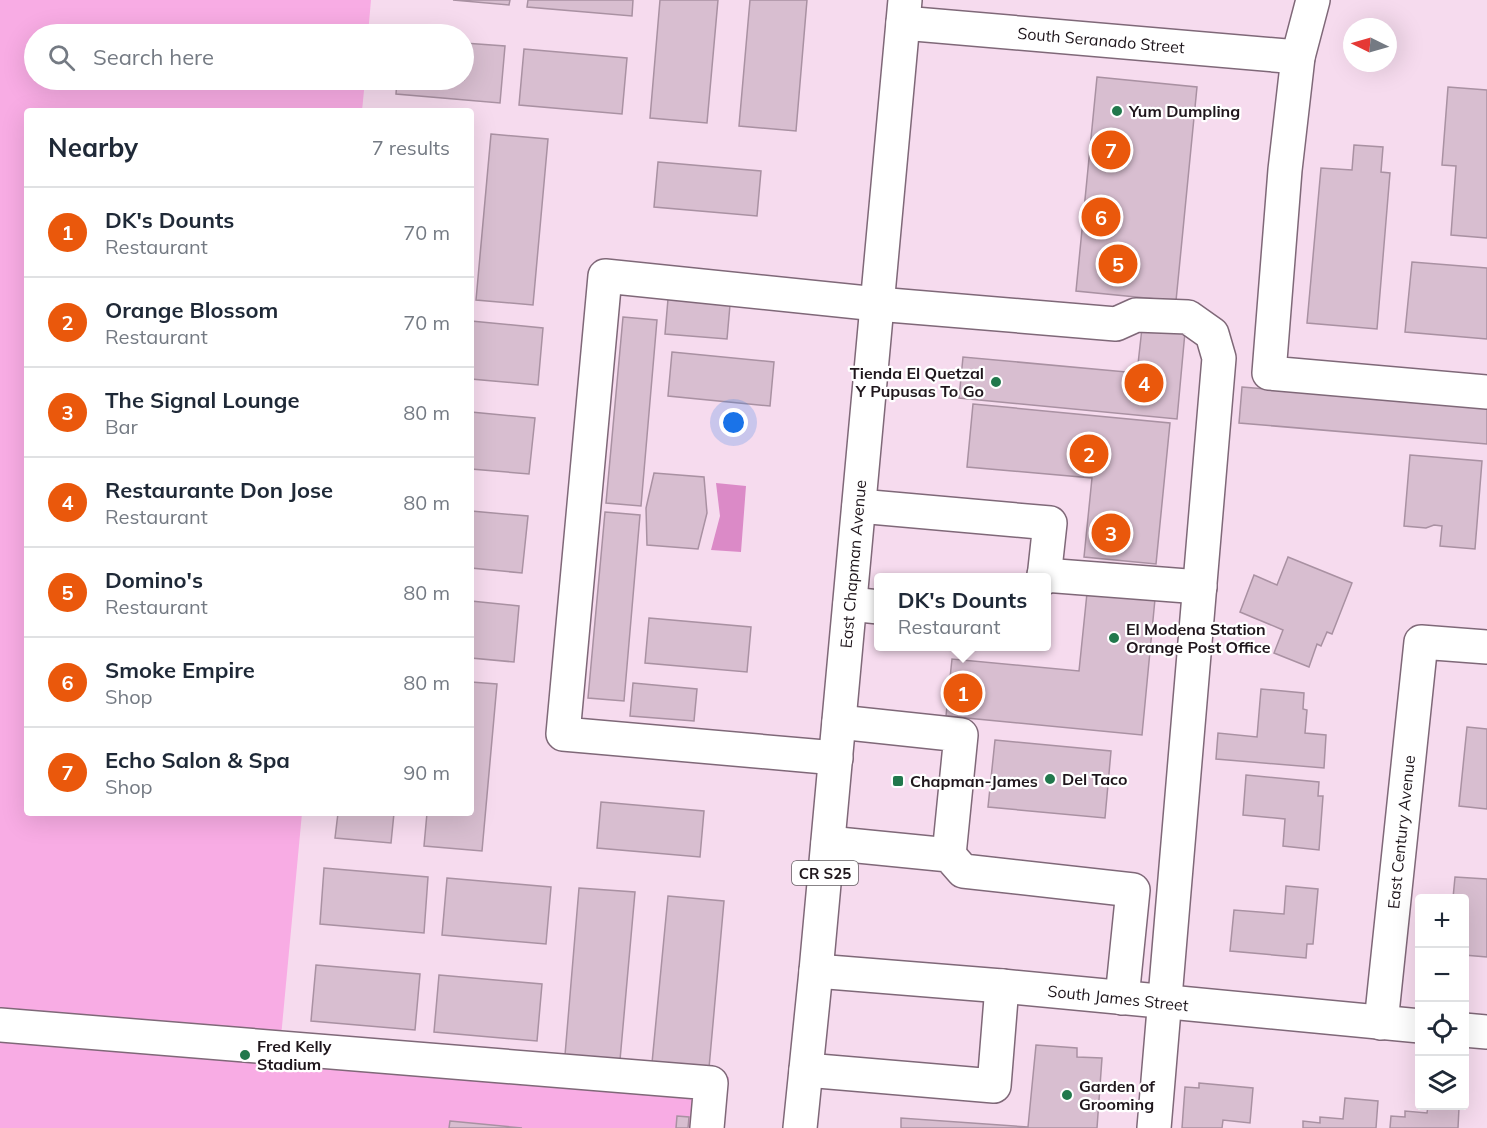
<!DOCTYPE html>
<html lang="en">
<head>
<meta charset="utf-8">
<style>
  body { margin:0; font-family:Mulish,sans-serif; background:#f6f6f7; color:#1f2937 }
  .controls { position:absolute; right:18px; bottom:18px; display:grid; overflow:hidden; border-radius:6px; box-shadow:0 6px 24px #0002 }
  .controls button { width:54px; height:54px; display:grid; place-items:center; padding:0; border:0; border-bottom:2px solid #e0e1e3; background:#fff; color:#1f2937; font:30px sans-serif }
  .compass { position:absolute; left:1343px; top:18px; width:54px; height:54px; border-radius:50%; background:#fff; box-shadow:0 6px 24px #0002; rotate:275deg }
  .you { position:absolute; left:734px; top:423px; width:21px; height:21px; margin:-15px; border:4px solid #fff; border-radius:50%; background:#1a73e8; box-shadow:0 0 0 9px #1a73e833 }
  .badge { display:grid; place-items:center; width:39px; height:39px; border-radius:50%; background:#ea580c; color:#fff; font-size:20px; font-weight:700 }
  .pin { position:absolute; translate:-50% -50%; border:3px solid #fff; box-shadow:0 2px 6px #0006 }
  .popup { position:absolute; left:874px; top:573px; width:177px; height:78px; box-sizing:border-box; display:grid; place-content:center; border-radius:6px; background:#fff; filter:drop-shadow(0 2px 4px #0005); font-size:20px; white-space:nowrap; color:#747a83 }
  .popup b { font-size:22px; color:#1f2937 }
  .popup::after { content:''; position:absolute; left:50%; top:100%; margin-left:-12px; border:12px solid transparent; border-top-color:#fff }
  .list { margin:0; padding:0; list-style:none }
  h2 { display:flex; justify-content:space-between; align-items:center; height:78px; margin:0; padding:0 24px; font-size:26px }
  h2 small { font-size:20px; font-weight:400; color:#747a83 }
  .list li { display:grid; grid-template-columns:39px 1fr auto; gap:18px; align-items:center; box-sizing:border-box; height:90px; padding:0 24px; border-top:2px solid #e0e1e3 }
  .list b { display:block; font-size:22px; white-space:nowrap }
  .list p { margin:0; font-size:20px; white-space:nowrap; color:#747a83 }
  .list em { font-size:20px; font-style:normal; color:#747a83 }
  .icon { flex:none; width:33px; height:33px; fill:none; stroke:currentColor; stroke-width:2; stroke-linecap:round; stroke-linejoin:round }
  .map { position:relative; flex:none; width:1487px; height:1128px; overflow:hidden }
  .search { position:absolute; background:#fff; box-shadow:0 6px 24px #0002; left:24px; top:24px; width:450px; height:66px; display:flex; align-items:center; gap:15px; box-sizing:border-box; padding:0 21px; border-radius:33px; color:#747a83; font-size:22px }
  .panel { position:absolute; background:#fff; box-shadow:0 6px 24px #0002; left:24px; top:108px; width:450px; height:708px; border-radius:6px }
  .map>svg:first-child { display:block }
  .green { fill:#f8ace4 }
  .water { fill:#db8ac7 }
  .building { fill:#d8bed0; stroke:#a991a2; stroke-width:1.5 }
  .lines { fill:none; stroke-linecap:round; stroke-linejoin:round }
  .minor-casing { stroke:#7f6878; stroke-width:36 }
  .major-casing { stroke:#7f6878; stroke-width:36 }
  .minor { stroke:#fff; stroke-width:33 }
  .major { stroke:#fff; stroke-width:33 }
  .poi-dot { fill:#21784c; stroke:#fff; stroke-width:2 }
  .labels { text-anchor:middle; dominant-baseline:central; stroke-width:4.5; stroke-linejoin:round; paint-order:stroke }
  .shield { fill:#fff; stroke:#625c60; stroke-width:1.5 }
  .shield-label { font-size:15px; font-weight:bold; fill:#1f161c }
  .street-label { font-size:16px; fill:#1f161c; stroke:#fff }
  .poi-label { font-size:16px; font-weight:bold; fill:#1f161c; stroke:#fff; text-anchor:start }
</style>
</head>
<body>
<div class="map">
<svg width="1487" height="1128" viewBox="0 0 1487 1128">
  <rect width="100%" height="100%" fill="#f6dbee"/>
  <path class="green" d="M0 0H371L368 34H34V80H365L362 111H27V813H302L281 1037 729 1077 724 1128H0Z"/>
  <path class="water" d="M716 483 746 486 741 552 711 550 720 516Z"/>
  <g class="building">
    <path d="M453 0H510L509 5Z"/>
    <path d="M528 0H633L632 16 527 7Z"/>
    <path d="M660 0H718L707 123 650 118Z"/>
    <path d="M750 0H807L796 131 739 126Z"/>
    <path d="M464 43 505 46 500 103 396 94 397 80H464Z"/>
    <path d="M524 49 627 58 622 114 519 105Z"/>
    <path d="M1097 77 1197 87 1176 301 1076 291Z"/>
    <path d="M1448 87 1487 90V238L1451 235 1456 166 1442 165Z"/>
    <path d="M491 134 548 139 533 305 476 300Z"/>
    <path d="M1354 145 1383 147 1381 172 1390 173 1377 329 1307 323 1321 168 1352 170Z"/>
    <path d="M658 162 761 171 757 216 654 207Z"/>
    <path d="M1412 262 1487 268V339L1405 332Z"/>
    <path d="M668 299 730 305 727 339 665 334Z"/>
    <path d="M623 317 657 320 641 506 606 503Z"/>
    <path d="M471 321 543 328 538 385 471 379Z"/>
    <path d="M1142 328 1185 332 1177 419 959 398 963 357 1137 373Z"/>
    <path d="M672 352 774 362 770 406 668 396Z"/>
    <path d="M1242 387 1487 408V444L1239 423Z"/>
    <path d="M973 404 1170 423 1156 564 1084 557 1092 478 967 467Z"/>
    <path d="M471 412 535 418 529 474 471 469Z"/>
    <path d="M1410 455 1482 461 1475 549 1440 546 1442 526 1434 525 1426 528 1404 526Z"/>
    <path d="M654 473 704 477 707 513 698 549 647 545 646 508Z"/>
    <path d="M471 511 528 516 522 573 471 568Z"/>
    <path d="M605 512 640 515 624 701 588 698Z"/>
    <path d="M1288 557 1352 583 1332 634 1327 632 1321 646 1317 644 1309 667 1274 653 1283 630 1240 612 1254 575 1277 585Z"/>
    <path d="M1087 593 1155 599 1142 735 946 716 952 659 1079 671Z"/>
    <path d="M471 601 519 606 514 662 471 658Z"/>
    <path d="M649 618 751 627 747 672 645 663Z"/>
    <path d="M471 682 497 684 482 851 424 846 427 813H471Z"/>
    <path d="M633 683 697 689 694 721 630 716Z"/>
    <path d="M1261 689 1304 693 1303 709 1307 710 1305 733 1326 735 1324 768 1216 759 1218 733 1257 737Z"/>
    <path d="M1467 727 1487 729V809L1459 806Z"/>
    <path d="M995 740 1111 751 1105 818 988 807Z"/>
    <path d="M1246 775 1319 782 1318 796H1323L1319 850 1283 846 1285 819 1243 815Z"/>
    <path d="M601 802 704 811 700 857 597 848Z"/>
    <path d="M338 813H394L391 843 335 838Z"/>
    <path d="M324 868 428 877 424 933 320 924Z"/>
    <path d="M1455 877 1487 879V957L1464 955V898H1453Z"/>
    <path d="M447 878 551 887 546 944 442 935Z"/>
    <path d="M1286 886 1318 889 1313 944H1307L1306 958 1230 951 1234 910 1284 914Z"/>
    <path d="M579 888 635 892 620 1060 565 1055Z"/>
    <path d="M668 896 724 901 709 1068 652 1063Z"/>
    <path d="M316 965 420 974 415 1030 311 1021Z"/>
    <path d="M439 975 542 984 537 1041 434 1032Z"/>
    <path d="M1036 1045 1077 1048V1057L1102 1058 1097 1128H901V1118L1028 1127Z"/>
    <path d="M1199 1083 1253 1088 1250 1123 1223 1120 1222 1128H1182L1185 1087 1199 1088Z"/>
    <path d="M1345 1098 1378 1101 1376 1128H1303V1121L1320 1123V1117L1343 1119Z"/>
    <path d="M1428 1106 1459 1108 1458 1128H1390L1391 1116 1405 1117V1111L1427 1113Z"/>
    <path d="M677 1116 689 1117 688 1128H676Z"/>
    <path d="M450 1121 522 1128H449Z"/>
  </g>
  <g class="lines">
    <g class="minor-casing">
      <g id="minor">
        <path d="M1313 0 1298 57 1285 170 1269 373 1487 392"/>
        <path d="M903 23 1298 57"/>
        <path d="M859 506 1050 523 1044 578"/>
        <path d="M1044 575 1200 587"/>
        <path d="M850 604 879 607"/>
        <path d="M839 722 961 735 949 855"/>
        <path d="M836 758 563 734 605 276 877 304 1116 324 1136 315 1188 317 1212 334 1219 358 1154 1128"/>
        <path d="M828 843 949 855 963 871 1133 890 1122 998"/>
        <path d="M816 971 1002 986 1420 1026"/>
        <path d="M1381 1023 1421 642 1487 647"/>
        <path d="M0 1025 711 1083 707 1128"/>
        <path d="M1464 1030 1487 1032"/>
        <path d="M806 1070 994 1086 1002 986"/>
      </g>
    </g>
    <g class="major-casing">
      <path id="major" d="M800 1128 816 971 905 0"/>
    </g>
    <use href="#minor" class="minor"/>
    <use href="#major" class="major"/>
  </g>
  <g class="poi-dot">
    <circle cx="1117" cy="111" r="6"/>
    <circle cx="996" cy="382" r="6"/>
    <circle cx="1114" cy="638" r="6"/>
    <circle cx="1050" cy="779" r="6"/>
    <rect x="892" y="775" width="12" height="12" rx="3"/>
    <circle cx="245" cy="1055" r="6"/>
    <circle cx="1067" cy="1095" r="6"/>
  </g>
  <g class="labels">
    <rect class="shield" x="792" y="861" width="66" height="24" rx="4.5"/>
    <g class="shield-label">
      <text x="825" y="873">CR S25</text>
    </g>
    <g class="street-label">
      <text transform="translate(1101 40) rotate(5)">South Seranado Street</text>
      <text transform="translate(853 564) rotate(-85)">East Chapman Avenue</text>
      <text transform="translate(1401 832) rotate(-84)">East Century Avenue</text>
      <text transform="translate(1118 998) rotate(6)">South James Street</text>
    </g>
    <g class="poi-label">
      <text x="1129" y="111">Yum Dumpling</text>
      <text x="984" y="373" text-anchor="end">Tienda El Quetzal<tspan x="984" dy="18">Y Pupusas To Go</tspan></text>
      <text x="1126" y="629">El Modena Station<tspan x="1126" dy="18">Orange Post Office</tspan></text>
      <text x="1062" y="779">Del Taco</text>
      <text x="910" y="781">Chapman-James</text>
      <text x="257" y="1046">Fred Kelly<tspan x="257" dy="18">Stadium</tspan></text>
      <text x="1079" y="1086">Garden of<tspan x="1079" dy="18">Grooming</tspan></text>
    </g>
  </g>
</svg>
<div class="controls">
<button>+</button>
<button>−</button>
<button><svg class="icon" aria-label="locate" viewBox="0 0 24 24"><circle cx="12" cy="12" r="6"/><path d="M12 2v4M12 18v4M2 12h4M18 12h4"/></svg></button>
<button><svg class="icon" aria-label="layers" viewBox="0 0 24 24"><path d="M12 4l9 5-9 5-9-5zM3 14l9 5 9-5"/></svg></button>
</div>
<svg class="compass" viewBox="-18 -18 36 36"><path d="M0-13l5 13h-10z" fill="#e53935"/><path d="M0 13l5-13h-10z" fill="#747a83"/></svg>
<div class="you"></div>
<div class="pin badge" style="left:963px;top:693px">1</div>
<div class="popup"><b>DK's Dounts</b>Restaurant</div>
<div class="pin badge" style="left:1089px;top:454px">2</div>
<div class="pin badge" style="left:1111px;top:533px">3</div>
<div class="pin badge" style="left:1144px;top:383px">4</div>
<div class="pin badge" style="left:1118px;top:264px">5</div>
<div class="pin badge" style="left:1101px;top:217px">6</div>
<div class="pin badge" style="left:1111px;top:150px">7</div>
<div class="search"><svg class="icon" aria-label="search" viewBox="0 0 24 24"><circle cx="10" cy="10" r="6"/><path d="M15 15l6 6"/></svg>Search here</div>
<section class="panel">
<h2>Nearby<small>7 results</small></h2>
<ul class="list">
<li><span class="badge">1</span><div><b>DK's Dounts</b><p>Restaurant</p></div><em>70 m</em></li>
<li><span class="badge">2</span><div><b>Orange Blossom</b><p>Restaurant</p></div><em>70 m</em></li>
<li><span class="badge">3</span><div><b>The Signal Lounge</b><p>Bar</p></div><em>80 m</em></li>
<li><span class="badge">4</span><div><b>Restaurante Don Jose</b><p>Restaurant</p></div><em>80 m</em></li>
<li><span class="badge">5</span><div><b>Domino's</b><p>Restaurant</p></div><em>80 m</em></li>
<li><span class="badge">6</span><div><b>Smoke Empire</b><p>Shop</p></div><em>80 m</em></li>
<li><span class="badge">7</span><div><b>Echo Salon &amp; Spa</b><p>Shop</p></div><em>90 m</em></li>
</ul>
</section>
</div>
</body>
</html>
